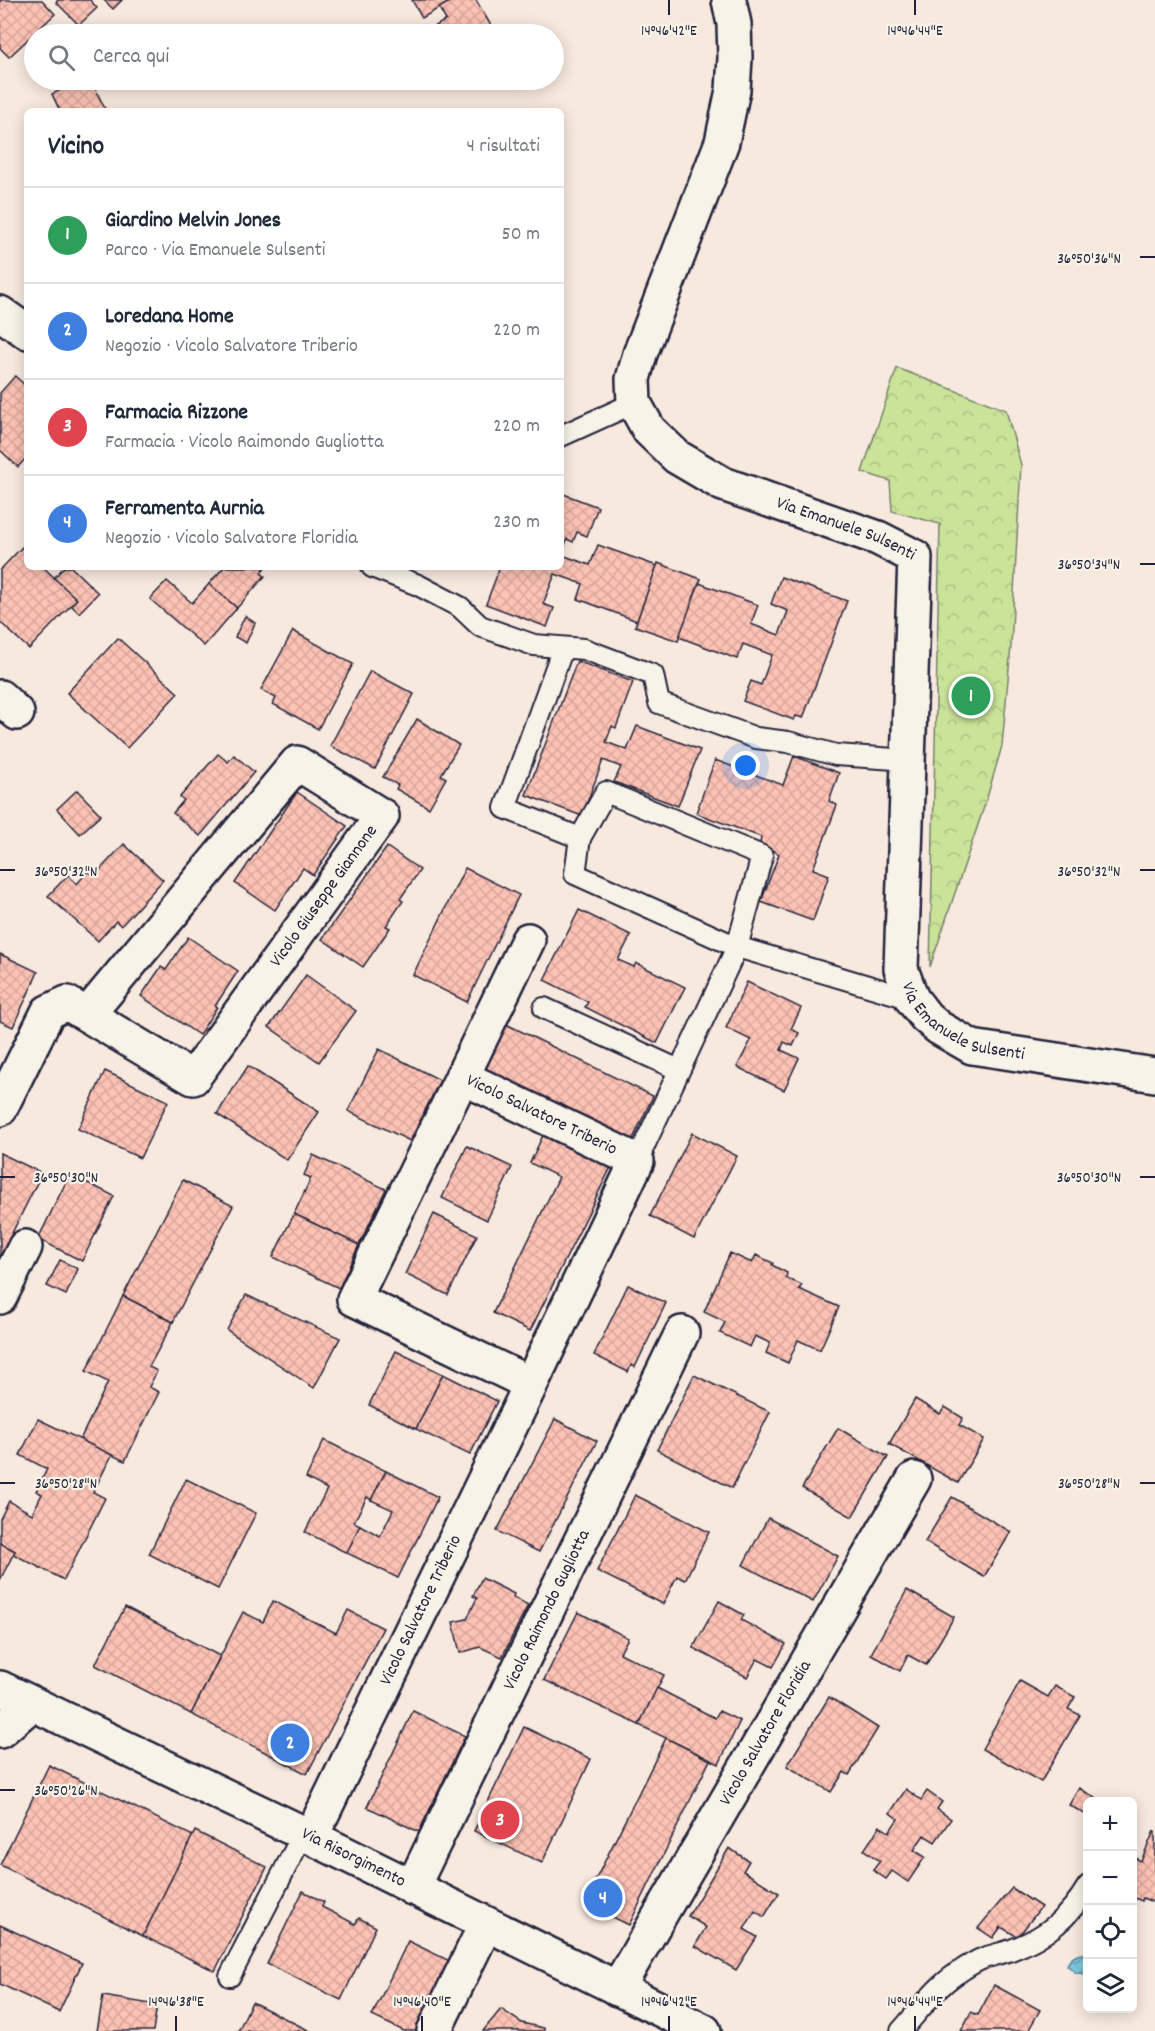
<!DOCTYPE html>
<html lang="it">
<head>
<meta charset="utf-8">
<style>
  body { margin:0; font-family:Dekko,sans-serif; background:#f2f2f3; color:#1f2937 }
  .controls { position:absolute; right:18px; bottom:18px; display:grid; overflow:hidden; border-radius:9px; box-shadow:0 3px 15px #0003 }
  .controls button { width:54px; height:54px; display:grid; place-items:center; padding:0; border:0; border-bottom:2px solid #e0e1e3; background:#fff; color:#1f2937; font:30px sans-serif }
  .you { position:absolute; left:746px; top:766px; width:21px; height:21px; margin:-15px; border:4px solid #fff; border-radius:50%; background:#1a73e8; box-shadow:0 0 0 9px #1a73e833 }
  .badge { display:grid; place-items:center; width:39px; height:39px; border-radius:50%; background:#c8321e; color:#fff; font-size:20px; font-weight:700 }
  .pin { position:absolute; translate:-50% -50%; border:3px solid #fff; box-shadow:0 2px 6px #0006 }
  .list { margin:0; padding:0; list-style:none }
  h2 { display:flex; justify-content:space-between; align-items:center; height:78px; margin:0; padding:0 24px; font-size:26px }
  h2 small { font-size:20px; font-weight:400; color:#747a83 }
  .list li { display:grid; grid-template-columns:39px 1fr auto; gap:18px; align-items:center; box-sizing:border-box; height:96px; padding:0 24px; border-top:2px solid #e0e1e3 }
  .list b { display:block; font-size:22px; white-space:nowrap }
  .list p { margin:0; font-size:20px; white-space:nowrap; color:#747a83 }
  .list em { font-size:20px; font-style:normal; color:#747a83 }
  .icon { flex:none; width:33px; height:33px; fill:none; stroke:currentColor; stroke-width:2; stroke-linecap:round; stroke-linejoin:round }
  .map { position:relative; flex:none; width:1155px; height:2031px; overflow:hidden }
  .search { position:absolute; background:#fff; box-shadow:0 3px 15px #0003; left:24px; top:24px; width:540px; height:66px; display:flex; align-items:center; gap:15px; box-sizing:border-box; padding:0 21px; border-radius:33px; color:#747a83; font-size:22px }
  .panel { position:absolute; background:#fff; box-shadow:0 3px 15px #0003; left:24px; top:108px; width:540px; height:462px; border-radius:9px }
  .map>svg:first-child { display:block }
  .park { fill:url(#park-crowns); stroke:#76826a; stroke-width:1.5 }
  .water { fill:url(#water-waves); stroke:#59869c; stroke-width:1.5 }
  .building { fill:url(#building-cross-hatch); stroke:#22223b; stroke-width:1.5 }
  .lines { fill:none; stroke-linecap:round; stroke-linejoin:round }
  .service-casing { stroke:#22223b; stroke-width:24 }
  .minor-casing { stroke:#22223b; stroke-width:38 }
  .tertiary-casing { stroke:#22223b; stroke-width:38 }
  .service { stroke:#f7f3e8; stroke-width:20 }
  .minor { stroke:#f7f3e8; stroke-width:33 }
  .tertiary { stroke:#f7f3e8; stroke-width:33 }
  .ticks { fill:none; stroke:#22223b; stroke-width:2 }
  .labels { text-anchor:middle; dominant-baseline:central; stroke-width:4.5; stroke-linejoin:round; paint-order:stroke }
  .street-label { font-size:18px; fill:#22223b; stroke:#f7f3e8 }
  .ticks-label { font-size:15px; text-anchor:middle; fill:#22223b; stroke:#f7f3e8; stroke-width:4.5; stroke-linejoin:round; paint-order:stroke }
</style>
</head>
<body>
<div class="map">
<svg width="1155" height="2031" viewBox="0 0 1155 2031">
  <defs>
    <pattern id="park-crowns" width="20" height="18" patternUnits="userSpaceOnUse" patternTransform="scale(1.5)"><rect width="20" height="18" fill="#cae399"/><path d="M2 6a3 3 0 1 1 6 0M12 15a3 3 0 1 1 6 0" fill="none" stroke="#adc285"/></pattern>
    <pattern id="water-waves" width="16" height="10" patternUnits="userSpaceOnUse" patternTransform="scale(1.5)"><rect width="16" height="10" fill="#7ec8dd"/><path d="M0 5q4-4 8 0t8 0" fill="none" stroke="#67a2b4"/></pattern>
    <pattern id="building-cross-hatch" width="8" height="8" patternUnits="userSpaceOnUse" patternTransform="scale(1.5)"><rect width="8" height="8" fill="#fcc2b4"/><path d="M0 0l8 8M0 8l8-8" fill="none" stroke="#d8a69c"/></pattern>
  </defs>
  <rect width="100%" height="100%" fill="#f8e9de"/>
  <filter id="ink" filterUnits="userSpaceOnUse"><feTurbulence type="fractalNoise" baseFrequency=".0167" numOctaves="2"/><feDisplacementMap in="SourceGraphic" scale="12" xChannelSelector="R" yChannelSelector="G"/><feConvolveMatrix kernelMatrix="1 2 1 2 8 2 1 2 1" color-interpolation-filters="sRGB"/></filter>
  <g filter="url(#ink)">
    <path class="park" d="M897 368 1006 410 1021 465 1011 646 1002 746 986 801 930 967 940 524 892 511 890 481 862 472Z"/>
    <path class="water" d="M1087 1953V1974L1076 1973 1067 1965C1071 1956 1079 1954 1087 1953Z"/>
    <g class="building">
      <path d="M0 0H42L55 14 9 57 0 48Z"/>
      <path d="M58 0H90L97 8 79 25 56 2Z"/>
      <path d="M104 0H122L113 9Z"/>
      <path d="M412 0H453L422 18Z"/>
      <path d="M453 0H476L496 34H432L429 30 446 20 439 8Z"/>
      <path d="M83 80H91L106 111H60L52 94Z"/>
      <path d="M15 376 27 387V457L18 467 0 450V393Z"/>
      <path d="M561 493 598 507 587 536 577 532 573 542 567 539 562 555 590 565 598 545 657 566 637 621 578 599 583 584 555 574 543 604 554 608 547 627 486 604 500 567H561Z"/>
      <path d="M22 547 27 551V567H43L77 599 29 649 0 622V570Z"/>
      <path d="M658 563 701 579 678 641 635 626Z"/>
      <path d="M64 567H71L98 593 79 613 71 605 77 599 54 578Z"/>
      <path d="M224 567H265L261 573 265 576 237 608 209 584Z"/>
      <path d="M781 577 847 601 803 718 796 716 794 720 743 701 751 681 761 685 772 655 743 644 737 659 679 637 699 583 758 605 751 624 779 635 788 611 771 604Z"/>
      <path d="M167 581 192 603 209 584 237 608 204 646 150 599Z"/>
      <path d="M245 616 255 623 246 643 235 637Z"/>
      <path d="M293 631 353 664 318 729 273 704 276 698 261 690Z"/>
      <path d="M118 638 178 693 127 748 67 693Z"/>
      <path d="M577 661 633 682 616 728 612 726 606 742 627 750 637 726 700 750 678 806 614 782 621 767 603 760 582 816 526 795Z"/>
      <path d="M370 671 414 694 375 769 330 746Z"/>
      <path d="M417 719 459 745 441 775 446 778 429 808 396 789 398 785 383 777Z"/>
      <path d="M218 754 228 762 234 755 254 772 200 836 173 813 184 800 180 797Z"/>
      <path d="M794 756 839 773 829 801 837 805 813 869 829 875 813 921 761 902 779 854 760 843 761 837 696 813 715 760 783 785Z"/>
      <path d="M77 790 101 815 80 834 57 809Z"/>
      <path d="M297 792 347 826 313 875 303 868 275 910 235 883Z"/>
      <path d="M124 844 163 880 121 926 116 921 98 941 48 896 68 875 77 884 88 871 94 876Z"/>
      <path d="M387 847 420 870 400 899 403 901 386 926 390 928 363 967 322 939Z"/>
      <path d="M465 868 519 895 467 1002 413 975Z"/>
      <path d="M579 910 631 935 618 960 634 967 636 963 685 987 657 1043 585 1007 588 1002 544 980Z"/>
      <path d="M188 937 238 971 215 1006 217 1007 199 1035 141 996 161 967 166 970Z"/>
      <path d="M0 954 38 972 13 1027 0 1021Z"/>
      <path d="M306 975 356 1011 319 1062 269 1027Z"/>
      <path d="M747 982 801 1008 791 1029 799 1033 793 1046 784 1042 781 1050 799 1058 784 1090 737 1067 751 1040 726 1028Z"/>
      <path d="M506 1024 653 1096 631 1143 483 1072Z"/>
      <path d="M379 1049 440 1080 410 1141 348 1111Z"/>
      <path d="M248 1066 319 1112 287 1160 217 1114Z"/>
      <path d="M105 1071 168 1101 140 1158 78 1129Z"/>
      <path d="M544 1133 612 1165 530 1331 493 1313 559 1177 530 1163Z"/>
      <path d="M692 1133 737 1156 694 1239 650 1216Z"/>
      <path d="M467 1146 512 1167 487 1220 442 1198Z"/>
      <path d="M0 1153 42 1173 0 1257Z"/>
      <path d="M313 1155 386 1189 359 1245 294 1214 311 1178 304 1175Z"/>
      <path d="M70 1174 114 1196 82 1261 38 1239Z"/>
      <path d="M183 1180 233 1206 173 1322 123 1296Z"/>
      <path d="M294 1214 359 1245 339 1288 273 1257Z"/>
      <path d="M434 1214 477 1235 448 1295 405 1274Z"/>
      <path d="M730 1253 752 1263 756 1255 773 1263 772 1265 787 1273 786 1278 802 1285 799 1289 839 1307 820 1350 798 1340 788 1363 766 1353 770 1343 755 1336 750 1347 720 1333 725 1322 704 1312Z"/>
      <path d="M60 1260 78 1269 66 1295 47 1286Z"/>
      <path d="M628 1285 666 1303 635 1367 631 1365 628 1372 594 1355Z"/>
      <path d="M246 1295 340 1338 314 1388 227 1330Z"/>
      <path d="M123 1296 173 1322 149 1367 157 1371 149 1387 159 1392 125 1461 80 1440 108 1382 86 1371Z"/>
      <path d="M396 1351 443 1374 416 1429 369 1405Z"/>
      <path d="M443 1374 497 1401 470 1455 416 1429Z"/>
      <path d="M694 1375 770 1412 732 1488 657 1450Z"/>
      <path d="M915 1399 940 1414 945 1407 963 1418 959 1425 984 1439 958 1483 889 1444Z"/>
      <path d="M38 1419 112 1455 93 1492 105 1498 64 1580 13 1554 15 1551 0 1543V1519L9 1501 32 1514 42 1494 36 1491 47 1469 20 1455Z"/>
      <path d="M555 1419 597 1441 539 1552 497 1531Z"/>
      <path d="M838 1428 888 1457 852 1517 802 1488Z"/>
      <path d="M324 1440 386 1471 371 1500 367 1497 354 1522 360 1525 347 1553 305 1532 327 1489 306 1478Z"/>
      <path d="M386 1471 438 1497 398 1578 347 1553 360 1525 380 1536 393 1510 371 1500Z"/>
      <path d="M186 1479 256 1513 218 1589 149 1554Z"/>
      <path d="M635 1495 709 1532 685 1580 677 1576 663 1604 597 1571Z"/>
      <path d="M952 1497 1011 1532 984 1577 925 1542Z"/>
      <path d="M768 1518 838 1556 813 1602 743 1565Z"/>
      <path d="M0 1543 15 1551 0 1580Z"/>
      <path d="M482 1578 514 1594 513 1597 528 1605 502 1657 480 1647 460 1653 453 1622 467 1619 477 1598 473 1596Z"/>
      <path d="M907 1590 954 1617 926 1665 908 1655 900 1671 871 1654Z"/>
      <path d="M273 1601 336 1633 348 1610 383 1628 307 1774 191 1714 243 1612 263 1622Z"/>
      <path d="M719 1601 744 1615 741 1620 786 1644 773 1667 757 1659 747 1677 693 1648Z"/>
      <path d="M125 1607 220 1656 191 1714 95 1665Z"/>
      <path d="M578 1612 628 1638 620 1653 664 1675 639 1725 544 1680Z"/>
      <path d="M1020 1681 1048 1697 1055 1686 1075 1697 1068 1709 1080 1715 1041 1782 982 1749Z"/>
      <path d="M657 1688 715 1718 719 1711 740 1721 719 1764 639 1725Z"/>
      <path d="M829 1697 878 1728 849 1775 844 1772 831 1792 787 1766Z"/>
      <path d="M413 1711 465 1736 419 1832 367 1807Z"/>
      <path d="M524 1727 591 1759 542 1863 474 1831Z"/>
      <path d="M666 1738 710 1760 629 1925 584 1903Z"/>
      <path d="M49 1765 193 1836 143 1936 0 1865Z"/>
      <path d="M1079 1788 1102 1802H1088V1816L1069 1805Z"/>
      <path d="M906 1789 921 1800 927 1791 942 1802 937 1809 951 1819 935 1842 924 1835 914 1850 925 1857 908 1882 892 1871 886 1879 873 1870 880 1861 864 1850 880 1826 889 1832 898 1819 890 1813Z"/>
      <path d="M195 1831 267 1867 215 1971 143 1936Z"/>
      <path d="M1154 1831 1155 1832V1903L1143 1898 1142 1901 1132 1897V1864L1135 1858 1141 1861Z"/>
      <path d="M729 1848 749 1861 743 1871 779 1893 764 1917 755 1911 744 1929 757 1937 736 1970 695 1946 706 1927 688 1916Z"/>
      <path d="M1012 1888 1041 1907 1018 1937 1001 1927 993 1938 978 1928Z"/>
      <path d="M303 1891 324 1902 322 1907 355 1924 359 1918 376 1927 341 2000 267 1964Z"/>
      <path d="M0 1925 82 1963 59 2012 0 1984Z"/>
      <path d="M408 1941 454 1963 421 2031H404L372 2016Z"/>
      <path d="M994 1985 1040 2010 1028 2031H961L971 2012 978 2015Z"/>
      <path d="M103 1996 157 2005 153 2031H97Z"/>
      <path d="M252 2002 310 2031H238Z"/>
      <path d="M501 2009 522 2023 544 2028V2031H483Z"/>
    </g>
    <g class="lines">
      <g class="service-casing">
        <g id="service">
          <path d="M561 436 634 403"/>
          <path d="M372 567 418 585 460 607 480 626 534 645 584 649 653 675 659 703 756 738 788 742 836 755 910 760"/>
          <path d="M563 648 505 808 580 838 575 874 737 947 912 999"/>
          <path d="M580 838 606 792 762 856 737 947 637 1161"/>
          <path d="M544 1008 679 1070"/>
          <path d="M230 1976 303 1834"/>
          <path d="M901 2031C918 2012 935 1988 956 1974 965 1968 975 1961 984 1958 993 1955 1002 1953 1011 1950 1046 1937 1069 1918 1088 1886"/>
        </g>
      </g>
      <g class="minor-casing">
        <g id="minor">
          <path id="s1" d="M729 0 734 24 735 58 733 90 722 142 640 354 633 379 634 403 649 430 677 457 723 484 878 538 915 557 901 969 912 999 926 1017 939 1028 972 1047 1155 1075"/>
          <path d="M0 313 27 332"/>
          <path d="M0 697 17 713"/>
          <path d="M462 1077 528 940"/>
          <path id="s2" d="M0 1109 48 1012 67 1003 193 1078 382 816 297 763 88 1014"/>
          <path d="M0 1297 25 1247"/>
          <path d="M0 1731 32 1704"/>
          <path id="s3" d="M311 1837 531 1384 354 1299 462 1077 637 1161 531 1384"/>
          <path id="s4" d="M412 1888 682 1333"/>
          <path id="s5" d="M617 1989 914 1479"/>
          <path d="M434 2031 486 1924"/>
        </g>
      </g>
      <g class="tertiary-casing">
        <g id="tertiary">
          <path id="s6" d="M0 1688 311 1837 704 2031"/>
        </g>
      </g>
      <use href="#service" class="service"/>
      <use href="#minor" class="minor"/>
      <use href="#tertiary" class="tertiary"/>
    </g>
  </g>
  <path class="ticks" d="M669 0V15M915 0V15M1140 257H1155M1140 564H1155M0 870H15M1140 870H1155M0 1177H15M1140 1177H1155M0 1483H15M1140 1483H1155M0 1790H15M176 2016V2031M422 2016V2031M669 2016V2031M915 2016V2031"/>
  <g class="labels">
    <g class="street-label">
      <text stroke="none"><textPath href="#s1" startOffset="675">Via Emanuele Sulsenti</textPath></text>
      <text stroke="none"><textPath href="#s2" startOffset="500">Vicolo Giuseppe Giannone</textPath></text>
      <text stroke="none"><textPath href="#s1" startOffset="1251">Via Emanuele Sulsenti</textPath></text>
      <text stroke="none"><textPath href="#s3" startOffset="1035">Vicolo Salvatore Triberio</textPath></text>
      <text stroke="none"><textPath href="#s4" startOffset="309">Vicolo Raimondo Gugliotta</textPath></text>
      <text stroke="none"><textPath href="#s3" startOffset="252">Vicolo Salvatore Triberio</textPath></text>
      <text stroke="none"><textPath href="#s5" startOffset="296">Vicolo Salvatore Floridia</textPath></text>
      <text stroke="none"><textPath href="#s6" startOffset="392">Via Risorgimento</textPath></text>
    </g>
  </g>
  <g class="ticks-label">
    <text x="669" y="35">14°46'42"E</text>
    <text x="915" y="35">14°46'44"E</text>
    <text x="1089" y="263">36°50'36"N</text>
    <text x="1089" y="569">36°50'34"N</text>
    <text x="66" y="876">36°50'32"N</text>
    <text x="1089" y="876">36°50'32"N</text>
    <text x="66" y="1182">36°50'30"N</text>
    <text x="1089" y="1182">36°50'30"N</text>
    <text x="66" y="1488">36°50'28"N</text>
    <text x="1089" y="1488">36°50'28"N</text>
    <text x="66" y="1795">36°50'26"N</text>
    <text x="176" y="2006">14°46'38"E</text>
    <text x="422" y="2006">14°46'40"E</text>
    <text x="669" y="2006">14°46'42"E</text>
    <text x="915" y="2006">14°46'44"E</text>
  </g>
</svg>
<div class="controls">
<button>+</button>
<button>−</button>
<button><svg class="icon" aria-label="locate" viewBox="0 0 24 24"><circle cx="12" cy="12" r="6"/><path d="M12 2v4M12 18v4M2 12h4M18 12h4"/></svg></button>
<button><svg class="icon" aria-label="layers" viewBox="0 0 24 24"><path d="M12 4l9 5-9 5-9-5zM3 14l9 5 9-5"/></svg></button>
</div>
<div class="you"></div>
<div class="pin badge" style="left:971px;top:696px;background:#2e9e5b">1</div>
<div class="pin badge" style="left:290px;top:1743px;background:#3f7fe0">2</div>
<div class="pin badge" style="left:500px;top:1820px;background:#e0444e">3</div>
<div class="pin badge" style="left:603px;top:1898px;background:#3f7fe0">4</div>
<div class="search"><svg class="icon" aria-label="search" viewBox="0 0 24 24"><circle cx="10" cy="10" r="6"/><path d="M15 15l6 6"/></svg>Cerca qui</div>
<section class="panel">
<h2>Vicino<small>4 risultati</small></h2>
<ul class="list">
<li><span class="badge" style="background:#2e9e5b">1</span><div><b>Giardino Melvin Jones</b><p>Parco · Via Emanuele Sulsenti</p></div><em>50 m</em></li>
<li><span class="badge" style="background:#3f7fe0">2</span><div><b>Loredana Home</b><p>Negozio · Vicolo Salvatore Triberio</p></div><em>220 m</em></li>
<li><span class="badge" style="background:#e0444e">3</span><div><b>Farmacia Rizzone</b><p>Farmacia · Vicolo Raimondo Gugliotta</p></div><em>220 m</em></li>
<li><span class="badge" style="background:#3f7fe0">4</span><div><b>Ferramenta Aurnia</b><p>Negozio · Vicolo Salvatore Floridia</p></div><em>230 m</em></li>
</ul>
</section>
</div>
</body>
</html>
